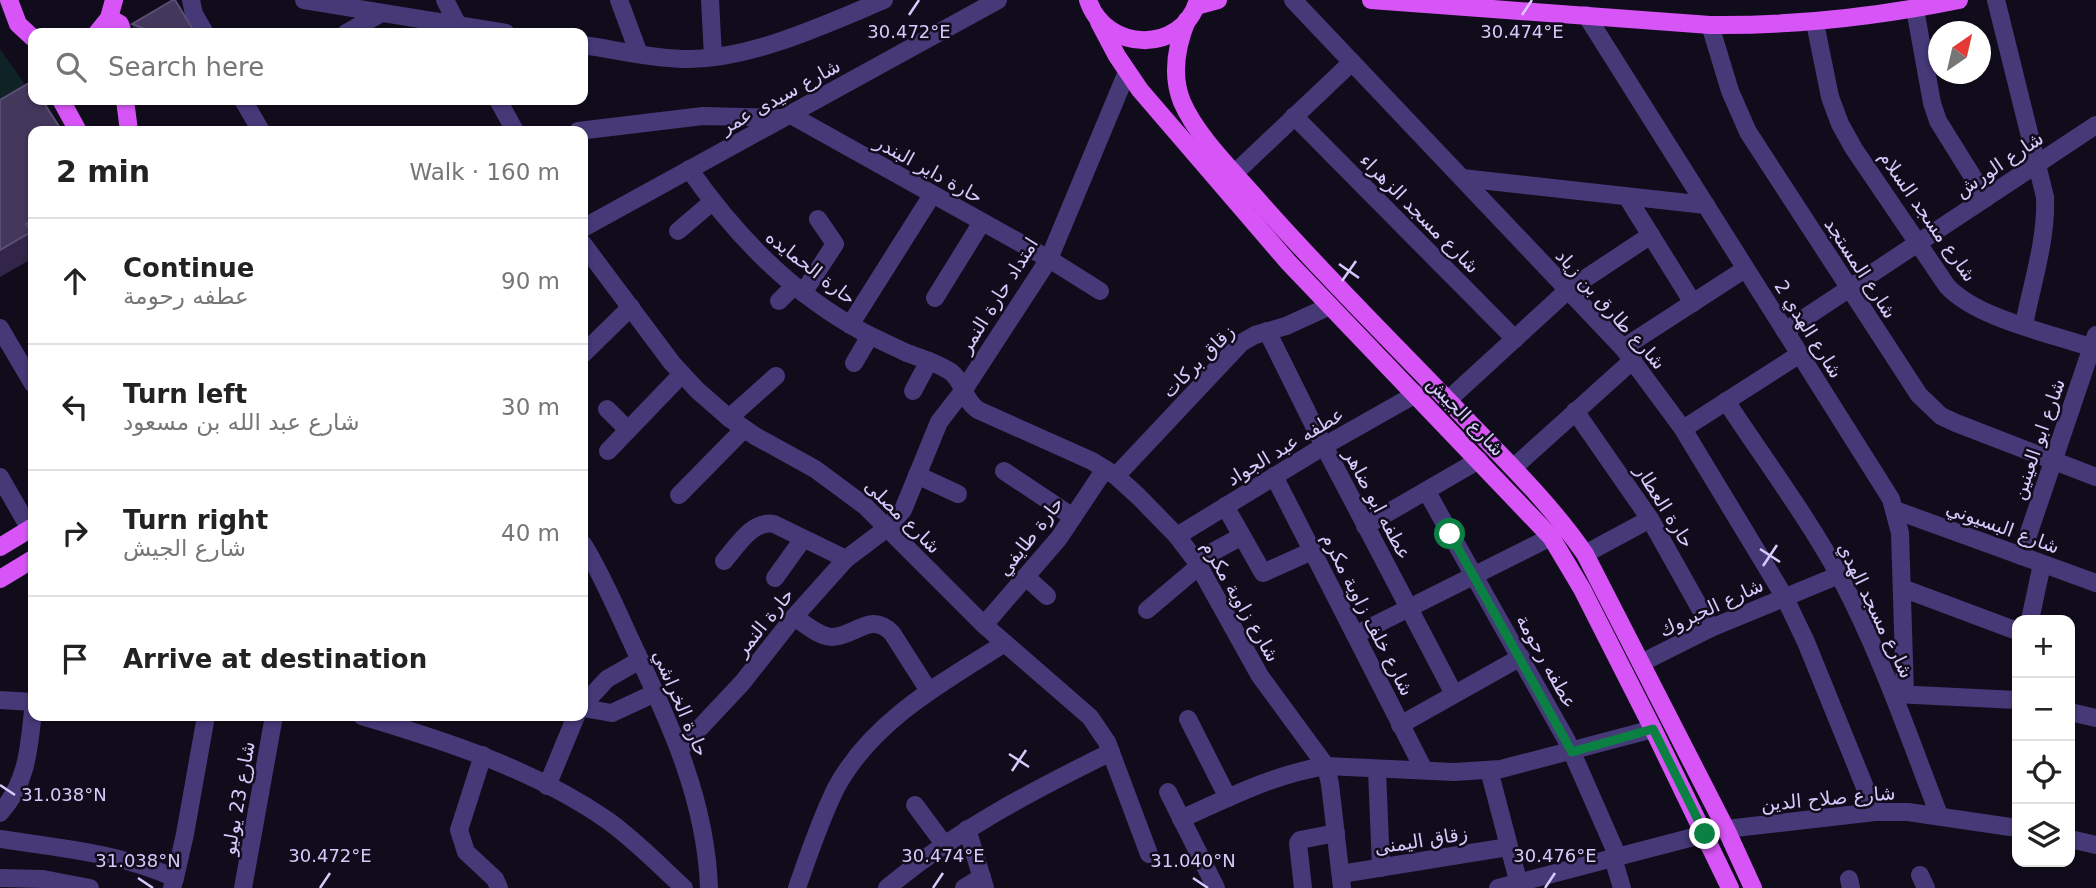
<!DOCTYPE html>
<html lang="en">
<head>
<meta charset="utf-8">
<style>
  body { margin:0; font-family:"DejaVu Sans",Vazirmatn,sans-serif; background:#f6f6f6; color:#222 }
  .controls { position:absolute; right:21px; bottom:21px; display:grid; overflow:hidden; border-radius:14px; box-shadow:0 2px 5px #0004 }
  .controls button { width:63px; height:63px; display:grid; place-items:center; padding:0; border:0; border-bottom:2px solid #e0e0e0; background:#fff; color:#222; font:35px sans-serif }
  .compass { position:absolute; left:1928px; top:21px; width:63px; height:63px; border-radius:50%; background:#fff; box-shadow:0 2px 5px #0004; rotate:34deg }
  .stop { position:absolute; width:21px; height:21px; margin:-16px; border:5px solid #0b8043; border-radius:50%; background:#fff }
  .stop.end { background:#0b8043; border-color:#fff; box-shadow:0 2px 7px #0008 }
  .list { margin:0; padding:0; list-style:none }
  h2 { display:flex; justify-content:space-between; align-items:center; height:91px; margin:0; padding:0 28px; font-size:30px }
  h2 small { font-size:23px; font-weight:400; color:#767676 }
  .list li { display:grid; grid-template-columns:46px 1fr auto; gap:21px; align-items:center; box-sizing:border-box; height:126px; padding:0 28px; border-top:2px solid #e0e0e0 }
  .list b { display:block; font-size:26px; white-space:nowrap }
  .list p { margin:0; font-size:23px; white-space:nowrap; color:#767676 }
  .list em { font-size:23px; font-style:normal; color:#767676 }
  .icon { flex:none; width:38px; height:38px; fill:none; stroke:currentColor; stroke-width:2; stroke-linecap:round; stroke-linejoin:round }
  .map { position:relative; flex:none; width:2096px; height:888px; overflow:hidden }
  .search { position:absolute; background:#fff; box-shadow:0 2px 5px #0004; left:28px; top:28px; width:560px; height:77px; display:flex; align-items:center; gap:18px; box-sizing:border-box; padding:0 24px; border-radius:14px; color:#767676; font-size:26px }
  .panel { position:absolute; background:#fff; box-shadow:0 2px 5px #0004; left:28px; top:126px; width:560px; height:595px; border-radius:14px }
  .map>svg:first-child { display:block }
  .green { fill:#0f2225 }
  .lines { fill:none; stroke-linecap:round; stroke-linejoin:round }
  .minor { stroke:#463978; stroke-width:18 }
  .major { stroke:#d755f7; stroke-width:18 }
  .wall { fill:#322549 }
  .building { fill:#44375c; stroke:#5b4e75; stroke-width:2 }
  .route { stroke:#0b8043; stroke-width:9 }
  .ticks { fill:none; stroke:#d8c9fc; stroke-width:2.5 }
  .labels { text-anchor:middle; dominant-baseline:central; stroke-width:5; stroke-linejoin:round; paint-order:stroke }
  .street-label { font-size:19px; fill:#d8c9fc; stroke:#110c1b }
  .ticks-label { font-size:18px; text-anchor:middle; fill:#d8c9fc; stroke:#110c1b; stroke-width:5; stroke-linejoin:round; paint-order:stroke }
</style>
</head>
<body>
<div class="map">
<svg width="2096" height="888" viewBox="0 0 2096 888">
  <rect width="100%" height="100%" fill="#110c1b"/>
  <path class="green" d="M0 49 33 96V100L0 128Z"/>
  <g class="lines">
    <g class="minor">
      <path d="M191 0 194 14 205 33"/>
      <path d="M304 0 506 33"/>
      <path d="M445 0 462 33"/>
      <path d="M619 0 639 54"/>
      <path d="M710 0 713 57"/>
      <path d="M1293 0 1623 348 1683 429 1784 596 1806 642 1875 812"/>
      <path d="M1996 0 2045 197C2047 239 2032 283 2024 325"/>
      <path d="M1915 9 1932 103 1938 121 1986 198"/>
      <path d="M1586 15 1891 499 1900 533 1905 694"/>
      <path d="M1815 23 1830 97 1840 124 1854 149 1947 286C1977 319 2053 334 2096 349"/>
      <path d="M1710 25 1730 91 1748 132 1919 395 1941 416 1956 423 2096 477"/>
      <path d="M346 33 380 14"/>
      <path d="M583 45C618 50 654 59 689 59 754 58 824 25 884 0"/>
      <path d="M243 100 261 131"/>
      <path d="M498 100 515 131"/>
      <path d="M789 114 1049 259 1100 291"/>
      <path d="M1294 116 1515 339"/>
      <path d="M578 131 703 116 780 118"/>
      <path d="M689 169C736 236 791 293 863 332 877 339 892 346 907 353 921 358 938 363 951 372 964 382 963 400 978 410L1092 461 1116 476 1139 497 1177 536 1196 561 1260 676 1326 766 1330 784 1342 888"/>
      <path d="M1235 173 1352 62"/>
      <path d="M1462 178 1706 205"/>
      <path d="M1627 197 1693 303"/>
      <path d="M583 228 998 0"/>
      <path d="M678 231 712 202"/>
      <path d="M583 244 672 363 697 390 729 418 755 436 815 469 865 506 984 625 1090 717 1107 742 1149 854"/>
      <path d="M803 293 835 244 818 219"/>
      <path d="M935 298 982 222"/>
      <path d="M779 301 794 286"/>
      <path d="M850 325 932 195"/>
      <path d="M0 328 33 384"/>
      <path d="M1267 331 1324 446 1454 694"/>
      <path d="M1785 331 2096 125"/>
      <path d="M1623 348 1745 269"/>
      <path d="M583 354 631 307"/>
      <path d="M854 363 870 336"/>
      <path d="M913 391 929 361"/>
      <path d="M1448 400 1568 290 1651 235"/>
      <path d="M1726 401C1764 459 1806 515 1839 575 1880 652 1908 734 1939 815"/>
      <path d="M607 409 628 430"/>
      <path d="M1575 411 1650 519 1711 628"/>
      <path d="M729 418 776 376"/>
      <path d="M1683 429 1800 354"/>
      <path d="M608 451 682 374"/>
      <path d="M1513 468 1633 360"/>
      <path d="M1004 471 1073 517"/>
      <path d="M917 475 958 494"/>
      <path d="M1116 476 1241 343 1255 335 1286 326 1330 306"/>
      <path d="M1274 476 1424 770"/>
      <path d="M0 477 30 529"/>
      <path d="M1427 492 1567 741 1618 857"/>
      <path d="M679 495 744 429"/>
      <path d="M1225 506 1263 573 1312 551"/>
      <path d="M1895 510 2096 583"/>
      <path d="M1365 526 1479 460"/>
      <path d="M1177 536 1324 446 1416 394"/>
      <path d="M583 544C603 576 617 611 633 645 670 723 706 800 709 888"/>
      <path d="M1585 554 1650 519"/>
      <path d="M2021 556 2096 335"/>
      <path d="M724 561C737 546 752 520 774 524L846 559"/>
      <path d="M1196 561 1242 536"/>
      <path d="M1026 577 1047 596"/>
      <path d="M775 578 803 539"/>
      <path d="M1902 588 2017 631"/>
      <path d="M1147 610 1199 566"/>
      <path d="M794 617C804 623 819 637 832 637 857 636 870 611 892 633L929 691"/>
      <path d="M2030 620 2042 564"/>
      <path d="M984 625 1059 538 1105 469"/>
      <path d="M1355 635 1551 537"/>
      <path d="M1641 663 1711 628 1839 575"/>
      <path d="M1895 694 2017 700"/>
      <path d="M0 700 33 702"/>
      <path d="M583 705 607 679 640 660"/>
      <path d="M583 708 612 713 655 693"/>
      <path d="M2070 712 2096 718"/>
      <path d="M362 716C446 741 535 770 607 820 635 840 659 865 684 888"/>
      <path d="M1188 719 1228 798"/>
      <path d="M1400 725 1521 657"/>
      <path d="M680 749 742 683 794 617 846 559 887 528 903 510 939 422 963 391 1049 259 1127 72"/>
      <path d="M483 755 459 830 466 852 495 879 499 888"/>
      <path d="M1377 770 1381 868"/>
      <path d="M1489 770 1520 888"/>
      <path d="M547 786 576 716"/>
      <path d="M1168 792 1216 888"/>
      <path d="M915 805 944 844"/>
      <path d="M0 813C27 783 29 749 33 711"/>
      <path d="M1181 819C1228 798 1274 774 1326 766L1454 772 1501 769 1653 729"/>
      <path d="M967 829 985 888"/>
      <path d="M1726 829 1875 812H1908L2017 828"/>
      <path d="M0 839C60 848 119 853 175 878L172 888"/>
      <path d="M2070 839 2096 845"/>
      <path d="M1613 858 1622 888"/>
      <path d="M1341 874 1508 847"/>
      <path d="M1920 875 1926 888"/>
      <path d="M0 878 43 879 90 888"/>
      <path d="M175 878 185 834 206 716"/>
      <path d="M1849 879 1851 888"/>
      <path d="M243 888 274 716"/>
      <path d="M797 888C809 854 820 820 836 788 872 721 943 682 1005 643"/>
      <path d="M887 888C955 831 1032 791 1111 752"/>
      <path d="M964 888 982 877"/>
      <path d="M1303 888 1298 843 1300 840 1336 833"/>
      <path d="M1498 888 1705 834"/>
    </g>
    <g class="major">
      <path d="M9 0 18 24 33 38"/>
      <path d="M1088 0C1105 52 1182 55 1198 0"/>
      <path d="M1371 0 1710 25C1794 26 1876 17 1959 0"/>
      <path d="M1196 6 1218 0"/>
      <path d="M109 18 120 24 123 33"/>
      <path d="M1187 20C1176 47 1171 75 1182 102 1198 139 1238 176 1264 207 1328 279 1396 346 1462 415 1505 460 1550 503 1585 554L1726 829 1753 888"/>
      <path d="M1099 22 1117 56 1140 90 1288 262 1551 537 1582 589 1653 729 1730 888"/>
      <path d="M97 33 109 18 114 0"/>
      <path d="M61 100 78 131"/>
      <path d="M125 100 129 131"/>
      <path d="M0 547 33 527"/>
      <path d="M0 579 33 559"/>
    </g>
  </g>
  <g class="wall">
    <path d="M132 24 195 33H135Z"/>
    <path d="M0 100 33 131V258L0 277Z"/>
  </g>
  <g class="building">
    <path d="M173 0H175L195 33H155L132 24Z"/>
    <path d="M31 82 33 86V100H42L62 131H33V219L26 224 31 232 0 250V100Z"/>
  </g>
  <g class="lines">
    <path class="route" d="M1450 534 1572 752 1653 729 1705 834"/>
  </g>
  <path class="ticks" d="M909 15 919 0M1522 15 1532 0M1339 264 1359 278M1342 281 1356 261M1760 549 1780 562M1763 566 1777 545M1009 754 1029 767M1012 771 1026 750M0 785 15 795M138 878 153 888M1193 878 1208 888M320 888 330 873M933 888 943 873M1545 888 1555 873"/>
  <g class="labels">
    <g class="street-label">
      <text transform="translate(780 96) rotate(-29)">شارع سيدى عمر</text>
      <text transform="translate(1999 164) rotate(-34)">شارع الورش</text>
      <text transform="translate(929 169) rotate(29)">حارة داير البندر</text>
      <text transform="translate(1420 213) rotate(45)">شارع مسجد الزهراء</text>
      <text transform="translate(1928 216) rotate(55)">شارع مسجد السلام</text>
      <text transform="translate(811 267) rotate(38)">حارة الحمايده</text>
      <text transform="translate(1861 268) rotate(57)">شارع المستجد</text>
      <text transform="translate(998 295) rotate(-58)">امتداد حارة النمر</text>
      <text transform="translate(1611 309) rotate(48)">شارع طارق بن زياد</text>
      <text transform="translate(1809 329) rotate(58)">شارع الهدي 2</text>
      <text transform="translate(1198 361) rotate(-45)">زقاق بركات</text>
      <text transform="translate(1466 416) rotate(46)">شارع الجيش</text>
      <text transform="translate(2038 439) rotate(-71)">شارع ابو العينين</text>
      <text transform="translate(1285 446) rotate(-31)">عطفه عبد الجواد</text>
      <text transform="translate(1378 504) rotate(62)">عطفه ابو ضاهر</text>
      <text transform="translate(1665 506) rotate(58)">حارة العطار</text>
      <text transform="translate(903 516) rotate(44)">شارع مصلى</text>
      <text transform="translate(2003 527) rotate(20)">شارع البسيوني</text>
      <text transform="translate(1030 536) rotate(-52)">حارة طايفي</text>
      <text transform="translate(1241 601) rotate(60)">شارع زاوية مكرم</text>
      <text transform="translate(1711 607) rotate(-25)">شارع الحبروك</text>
      <text transform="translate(1876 610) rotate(64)">شارع مسجد الهدي</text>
      <text transform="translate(1368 614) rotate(63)">شارع خلف زاوية مكرم</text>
      <text transform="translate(764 622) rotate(-51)">حارة النمر</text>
      <text transform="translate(1547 661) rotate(61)">عطفه رحومة</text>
      <text transform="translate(681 703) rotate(67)">حارة الخراشي</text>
      <text transform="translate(238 798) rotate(-80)">شارع 23 يوليو</text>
      <text transform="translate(1828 798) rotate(-5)">شارع صلاح الدين</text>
      <text transform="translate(1421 840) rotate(-9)">زقاق اليمنى</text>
    </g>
  </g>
  <g class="ticks-label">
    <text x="909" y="38">30.472°E</text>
    <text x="1522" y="38">30.474°E</text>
    <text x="64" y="801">31.038°N</text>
    <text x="330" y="862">30.472°E</text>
    <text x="943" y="862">30.474°E</text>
    <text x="1555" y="862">30.476°E</text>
    <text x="138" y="867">31.038°N</text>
    <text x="1193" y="867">31.040°N</text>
  </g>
</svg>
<div class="controls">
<button>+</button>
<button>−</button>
<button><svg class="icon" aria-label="locate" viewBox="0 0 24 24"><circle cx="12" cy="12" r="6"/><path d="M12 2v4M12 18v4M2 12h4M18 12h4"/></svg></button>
<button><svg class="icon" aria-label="layers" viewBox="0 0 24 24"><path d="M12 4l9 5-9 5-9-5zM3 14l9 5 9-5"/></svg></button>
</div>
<svg class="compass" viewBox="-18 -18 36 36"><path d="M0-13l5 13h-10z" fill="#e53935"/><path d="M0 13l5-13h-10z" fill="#767676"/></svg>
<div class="stop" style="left:1450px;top:534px"></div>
<div class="stop end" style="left:1705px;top:834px"></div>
<div class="search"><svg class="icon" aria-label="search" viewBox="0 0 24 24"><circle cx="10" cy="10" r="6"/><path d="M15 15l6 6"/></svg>Search here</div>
<section class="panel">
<h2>2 min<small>Walk · 160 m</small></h2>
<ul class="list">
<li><svg class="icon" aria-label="ahead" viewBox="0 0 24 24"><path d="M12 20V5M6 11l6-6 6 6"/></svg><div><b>Continue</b><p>عطفه رحومة</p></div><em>90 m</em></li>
<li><svg class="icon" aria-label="left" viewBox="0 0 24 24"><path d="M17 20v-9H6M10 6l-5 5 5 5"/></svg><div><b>Turn left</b><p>شارع عبد الله بن مسعود</p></div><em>30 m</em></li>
<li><svg class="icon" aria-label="right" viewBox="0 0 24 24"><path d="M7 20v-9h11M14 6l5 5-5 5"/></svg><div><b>Turn right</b><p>شارع الجيش</p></div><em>40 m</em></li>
<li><svg class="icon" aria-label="arrive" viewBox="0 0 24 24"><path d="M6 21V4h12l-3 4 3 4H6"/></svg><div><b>Arrive at destination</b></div></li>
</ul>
</section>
</div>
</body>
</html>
